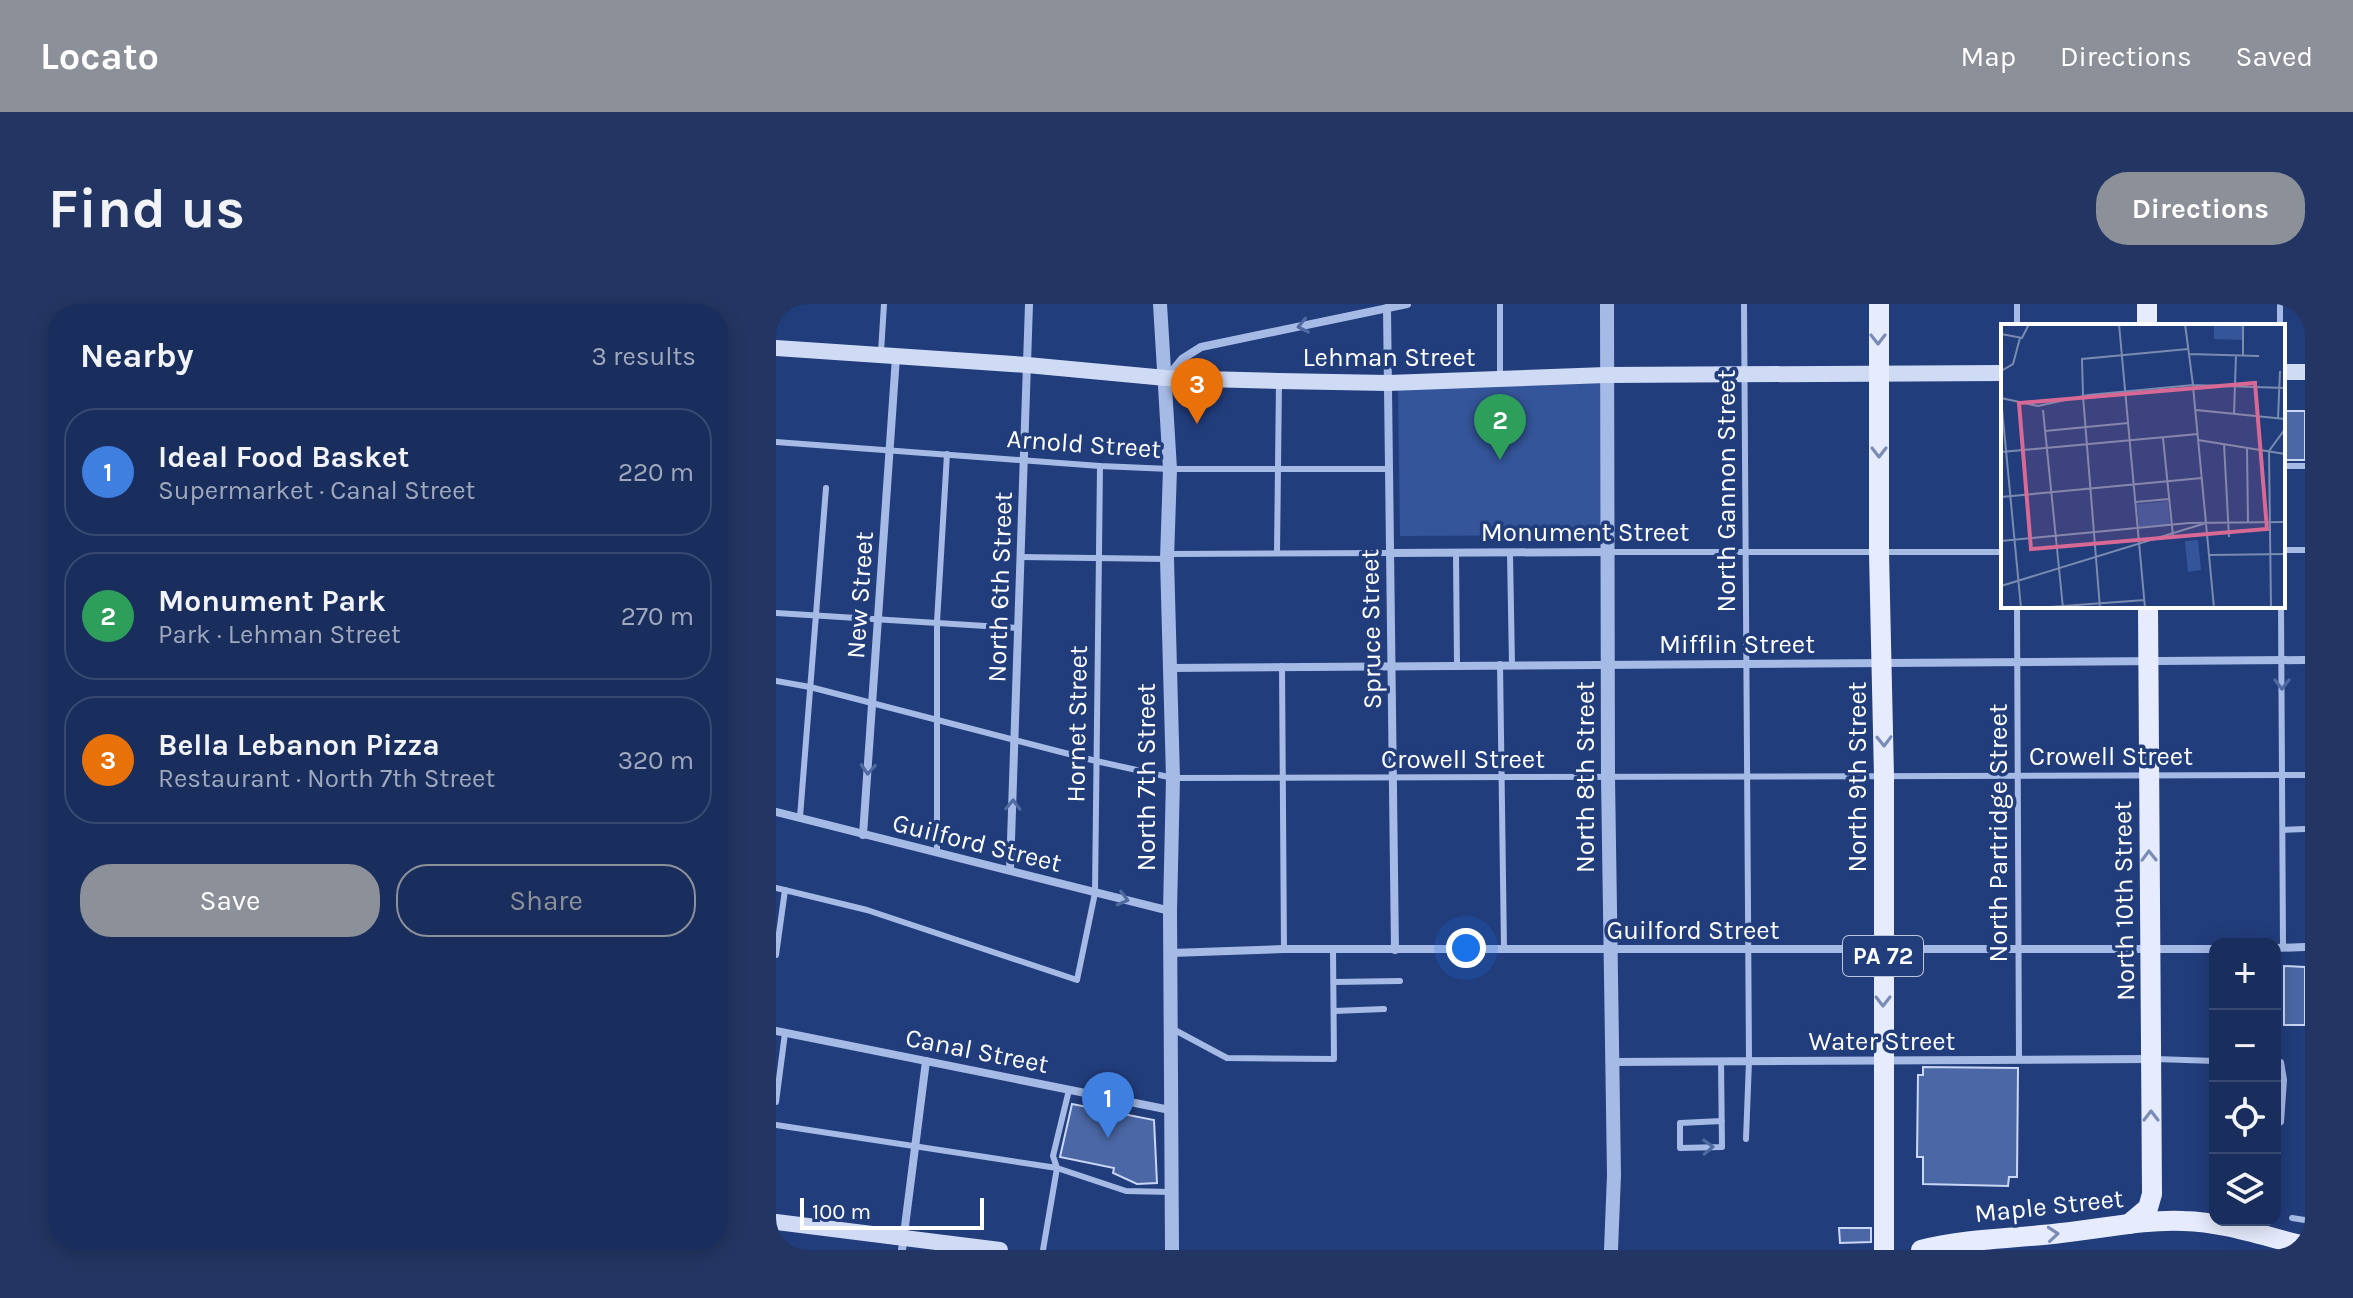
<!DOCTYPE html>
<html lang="en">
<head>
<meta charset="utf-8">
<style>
  body { margin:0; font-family:Karla,sans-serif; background:#233663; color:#f1f3f6 }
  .controls { position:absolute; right:24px; bottom:24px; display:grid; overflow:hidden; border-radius:16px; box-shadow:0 4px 20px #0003 }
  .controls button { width:72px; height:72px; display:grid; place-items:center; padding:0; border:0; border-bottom:2px solid #384a72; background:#1a2e5d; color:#f1f3f6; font:40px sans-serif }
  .scale { position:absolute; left:24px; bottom:20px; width:184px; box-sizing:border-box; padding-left:8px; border:4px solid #fff; border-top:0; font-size:22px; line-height:28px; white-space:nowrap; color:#fff; -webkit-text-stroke:6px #223d7c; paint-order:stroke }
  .you { position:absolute; left:690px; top:644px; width:28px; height:28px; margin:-20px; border:6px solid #fff; border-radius:50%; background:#1a73e8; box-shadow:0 0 0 12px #1a73e833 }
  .badge { display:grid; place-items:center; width:52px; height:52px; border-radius:50%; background:#8c9099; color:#fff; font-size:26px; font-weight:700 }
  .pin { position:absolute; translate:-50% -66px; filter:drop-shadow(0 2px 4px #0008) }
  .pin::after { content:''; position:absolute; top:42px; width:28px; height:24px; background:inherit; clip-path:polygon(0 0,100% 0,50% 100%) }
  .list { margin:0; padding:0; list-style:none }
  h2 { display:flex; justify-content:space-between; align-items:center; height:104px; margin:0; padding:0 32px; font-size:34px }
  h2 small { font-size:26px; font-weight:400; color:#9fa8bc }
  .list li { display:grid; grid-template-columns:52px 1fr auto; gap:24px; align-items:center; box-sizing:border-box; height:128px; margin:0 16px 16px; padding:0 16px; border:2px solid #384a72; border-radius:32px }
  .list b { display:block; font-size:30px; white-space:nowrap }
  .list p { margin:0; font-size:26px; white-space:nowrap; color:#9fa8bc }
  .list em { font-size:26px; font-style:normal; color:#9fa8bc }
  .actions { display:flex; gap:16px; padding:24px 32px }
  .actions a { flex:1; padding:18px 0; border:2px solid #8c9099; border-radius:32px; text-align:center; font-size:28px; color:#8c9099 }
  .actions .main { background:#8c9099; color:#fff }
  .icon { flex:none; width:44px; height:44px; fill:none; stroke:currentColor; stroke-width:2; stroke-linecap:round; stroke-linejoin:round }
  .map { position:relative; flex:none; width:1529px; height:946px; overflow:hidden; border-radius:32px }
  header { display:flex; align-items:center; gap:48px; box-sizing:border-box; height:112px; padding:0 40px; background:#8c9099; color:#fff }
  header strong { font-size:38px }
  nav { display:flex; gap:44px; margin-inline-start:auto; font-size:28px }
  .intro { display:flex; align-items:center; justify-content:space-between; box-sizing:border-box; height:192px; padding:0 48px }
  h1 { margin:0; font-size:56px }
  .button { padding:20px 36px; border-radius:32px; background:#8c9099; color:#fff; font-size:28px; font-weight:700 }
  main { display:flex; gap:48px; padding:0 48px }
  aside { flex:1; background:#1a2e5d; border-radius:32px; box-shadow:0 4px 20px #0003 }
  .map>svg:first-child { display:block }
  .green { fill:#35559a }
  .building { fill:#4b67a5; stroke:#c9d7f4; stroke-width:2 }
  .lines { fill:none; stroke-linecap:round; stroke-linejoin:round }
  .service { stroke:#a6bae6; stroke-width:6 }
  .minor { stroke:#a6bae6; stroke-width:8 }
  .tertiary { stroke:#a6bae6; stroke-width:14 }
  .secondary { stroke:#cfdaf5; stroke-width:16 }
  .primary { stroke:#e6ecfd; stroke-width:20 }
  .oneway { stroke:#5069a1 }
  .oneway2 { stroke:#7a8cb6 }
  .labels { text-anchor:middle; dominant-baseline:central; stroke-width:7; stroke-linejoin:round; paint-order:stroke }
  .shield { fill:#223d7c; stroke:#bdc5d8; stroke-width:2 }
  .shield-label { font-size:24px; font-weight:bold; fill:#fff }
  .street-label { font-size:26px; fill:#fff; stroke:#223d7c }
  .inset-road { fill:none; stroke:#7a8bb0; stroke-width:2 }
  .view { fill:#d76994; fill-opacity:0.15; stroke:#d76994; stroke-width:4 }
  .inset-edge { fill:none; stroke:#fff; stroke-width:4 }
</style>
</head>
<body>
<header>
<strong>Locato</strong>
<nav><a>Map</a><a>Directions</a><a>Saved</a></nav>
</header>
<div class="intro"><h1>Find us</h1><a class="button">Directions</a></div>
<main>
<aside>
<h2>Nearby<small>3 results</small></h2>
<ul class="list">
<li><span class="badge" style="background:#3f7fe0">1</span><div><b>Ideal Food Basket</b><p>Supermarket · Canal Street</p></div><em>220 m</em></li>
<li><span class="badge" style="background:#2e9e5b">2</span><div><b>Monument Park</b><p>Park · Lehman Street</p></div><em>270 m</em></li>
<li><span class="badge" style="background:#e8710a">3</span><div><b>Bella Lebanon Pizza</b><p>Restaurant · North 7th Street</p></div><em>320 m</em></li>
</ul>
<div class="actions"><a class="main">Save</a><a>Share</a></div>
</aside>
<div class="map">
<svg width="1529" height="946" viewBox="0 0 1529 946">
  <rect width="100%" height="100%" fill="#223d7c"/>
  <path class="green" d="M825 77V231L624 232 622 80Z"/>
  <g class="building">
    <rect x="1507" y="107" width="22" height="49"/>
    <path d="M1508 662 1529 663V721H1508Z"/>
    <path d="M1147 763 1242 764 1241 873H1233L1232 882 1147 880V853H1141L1142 771H1147Z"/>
    <path d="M296 800 378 816 381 879 361 880 337 869 338 864 284 853Z"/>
    <path d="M1063 924H1095V938L1064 939Z"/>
  </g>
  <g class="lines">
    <g class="service">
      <path d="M968 0 973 757 970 835"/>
      <path d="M1241 0V22"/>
      <path d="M1504 0V22"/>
      <path d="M105 48 108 0"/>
      <path d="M724 72V0"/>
      <path d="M0 138 324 162 394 165H613"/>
      <path d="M1507 162H1529"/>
      <path d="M1507 246H1529"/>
      <path d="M680 248 681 362"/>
      <path d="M831 248H1227"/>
      <path d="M501 249 503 77"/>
      <path d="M394 250 614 249"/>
      <path d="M734 250 736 361"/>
      <path d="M244 253 391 255"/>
      <path d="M1241 302 1243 756"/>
      <path d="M1505 302 1507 643"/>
      <path d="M0 309 242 324"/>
      <path d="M724 360 728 645"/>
      <path d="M506 362 508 645"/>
      <path d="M0 377 34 383 320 457 397 474 1529 471"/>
      <path d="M24 513 50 184"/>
      <path d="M1507 526 1529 525"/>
      <path d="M161 547V318L171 150"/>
      <path d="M0 584 91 606 301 676 319 589 324 162"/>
      <path d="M0 651 9 586"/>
      <path d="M558 678 624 677"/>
      <path d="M558 707 608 705"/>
      <path d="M395 724 451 754 558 755 557 646"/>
      <path d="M1379 755 1439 757"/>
      <path d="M945 757 946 843 904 844V819L946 817"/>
      <path d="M1499 758H1505L1508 776 1505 818 1499 823"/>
      <path d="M0 798 9 729"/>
      <path d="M0 821 281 864 350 887 395 888"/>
      <path d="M1516 914 1529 916"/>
      <path d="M267 946 281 864 277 852 293 786"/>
    </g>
    <g class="minor">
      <path d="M611 4 619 646"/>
      <path d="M392 72 406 55 425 43 631 0"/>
      <path d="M614 249 830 248"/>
      <path d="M394 364 1529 356"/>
      <path d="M0 508 394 607"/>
      <path d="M87 531 120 53"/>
      <path d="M234 566 253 0"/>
      <path d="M1499 644 1529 643"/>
      <path d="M395 649 508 645H1439"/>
      <path d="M0 727 394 806"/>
      <path d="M837 758 1372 755"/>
      <path d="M126 946 150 757"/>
    </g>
    <g class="tertiary">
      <path d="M384 0 394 165 391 255 397 474 394 607 396 946"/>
      <path d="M831 0 832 474 838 871 835 946"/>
    </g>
    <g class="secondary">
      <path d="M0 44 251 61 390 74 503 77 612 79 830 71 1227 69"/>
      <path d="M1507 68H1529"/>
      <path d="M0 918 224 946"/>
    </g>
    <g class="primary">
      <path d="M1103 0V249L1108 472V946"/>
      <path d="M1371 0V22"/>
      <path d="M1353 920 1372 904 1376 890 1372 302"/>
      <path d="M1145 946C1191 934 1238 935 1285 929 1326 925 1367 915 1408 917 1449 918 1490 933 1529 942"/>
    </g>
  </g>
  <defs><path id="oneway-chevron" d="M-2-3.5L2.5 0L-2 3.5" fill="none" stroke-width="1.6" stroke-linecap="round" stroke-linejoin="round" transform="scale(2)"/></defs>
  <g class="oneway">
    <use href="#oneway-chevron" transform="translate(527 22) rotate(168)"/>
    <use href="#oneway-chevron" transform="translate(1506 380) rotate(90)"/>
    <use href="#oneway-chevron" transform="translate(92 465) rotate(94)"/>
    <use href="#oneway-chevron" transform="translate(237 501) rotate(-88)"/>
    <use href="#oneway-chevron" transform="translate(347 595) rotate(14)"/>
    <use href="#oneway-chevron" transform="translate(932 843) rotate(-2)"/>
  </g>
  <g class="oneway2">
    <use href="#oneway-chevron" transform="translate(1102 35) rotate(90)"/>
    <use href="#oneway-chevron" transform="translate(1103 148) rotate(90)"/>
    <use href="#oneway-chevron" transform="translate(1108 437) rotate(89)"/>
    <use href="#oneway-chevron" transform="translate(1373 552) rotate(-91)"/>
    <use href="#oneway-chevron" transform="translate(1107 697) rotate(90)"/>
    <use href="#oneway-chevron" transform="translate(1375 812) rotate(-90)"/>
    <use href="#oneway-chevron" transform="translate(1277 930) rotate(-5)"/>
  </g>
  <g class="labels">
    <rect class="shield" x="1067" y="632" width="80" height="40" rx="6"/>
    <g class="shield-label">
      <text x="1107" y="652">PA 72</text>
    </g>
    <g class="street-label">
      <text x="613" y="53">Lehman Street</text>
      <text transform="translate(308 140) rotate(4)">Arnold Street</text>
      <text transform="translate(950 187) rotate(-90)">North Gannon Street</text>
      <text x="809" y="228">Monument Street</text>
      <text transform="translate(224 283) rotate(-88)">North 6th Street</text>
      <text transform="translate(84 291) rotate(-86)">New Street</text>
      <text transform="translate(595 325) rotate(-91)">Spruce Street</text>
      <text x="961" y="340">Mifflin Street</text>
      <text transform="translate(301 420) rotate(-89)">Hornet Street</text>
      <text x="1335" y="452">Crowell Street</text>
      <text x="687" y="455">Crowell Street</text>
      <text transform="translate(370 473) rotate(-90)">North 7th Street</text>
      <text transform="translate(809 473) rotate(-90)">North 8th Street</text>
      <text transform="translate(1081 473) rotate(-90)">North 9th Street</text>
      <text transform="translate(1222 529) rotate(-90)">North Partridge Street</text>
      <text transform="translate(201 539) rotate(14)">Guilford Street</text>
      <text transform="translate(1348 597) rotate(-91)">North 10th Street</text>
      <text x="917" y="626">Guilford Street</text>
      <text x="1106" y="737">Water Street</text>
      <text transform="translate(201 747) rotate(11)">Canal Street</text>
      <text transform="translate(1273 902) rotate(-6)">Maple Street</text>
    </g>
  </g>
  <g transform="translate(1225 20)">
    <rect width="284" height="284" fill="#223d7c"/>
    <path d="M213 0H242V16L213 15ZM167 177 169 201 138 204 136 180ZM197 216 200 246 187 248 184 217Z" fill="#35559a"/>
    <path class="inset-road" d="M118 0 144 284M184 0 192 61M0 10 21 14 28 0M188 30 258 32M242 32V0M0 47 12 40 19 14M192 62 213 284M82 71 81 35 187 25M82 72 99 284M0 74 20 284M0 74 37 82 87 71 192 61 284 64M42 86 62 284M195 86 284 95M233 90 235 31M277 95 279 47M44 107 127 99M162 114 172 212M197 116 284 130M223 120 228 213M246 124 247 198M0 128 197 110M0 173 201 154M135 178 168 175M0 217 188 199 284 198M209 231 284 230M0 262 205 199M35 284 144 276M270 284 268 127 284 105"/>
    <path class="view" d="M254 59 266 205 30 225 18 79Z"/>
    <rect width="284" height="284" class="inset-edge"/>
  </g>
</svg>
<div class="controls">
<button>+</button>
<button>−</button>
<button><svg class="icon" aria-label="locate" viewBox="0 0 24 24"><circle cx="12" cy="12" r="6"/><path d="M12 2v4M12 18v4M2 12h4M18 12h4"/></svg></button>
<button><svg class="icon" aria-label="layers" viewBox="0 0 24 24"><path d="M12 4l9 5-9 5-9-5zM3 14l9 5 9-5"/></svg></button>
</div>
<div class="scale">100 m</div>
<div class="you"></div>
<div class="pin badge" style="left:332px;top:834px;background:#3f7fe0">1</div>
<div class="pin badge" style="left:724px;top:156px;background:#2e9e5b">2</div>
<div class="pin badge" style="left:421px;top:120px;background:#e8710a">3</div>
</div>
</main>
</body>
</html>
